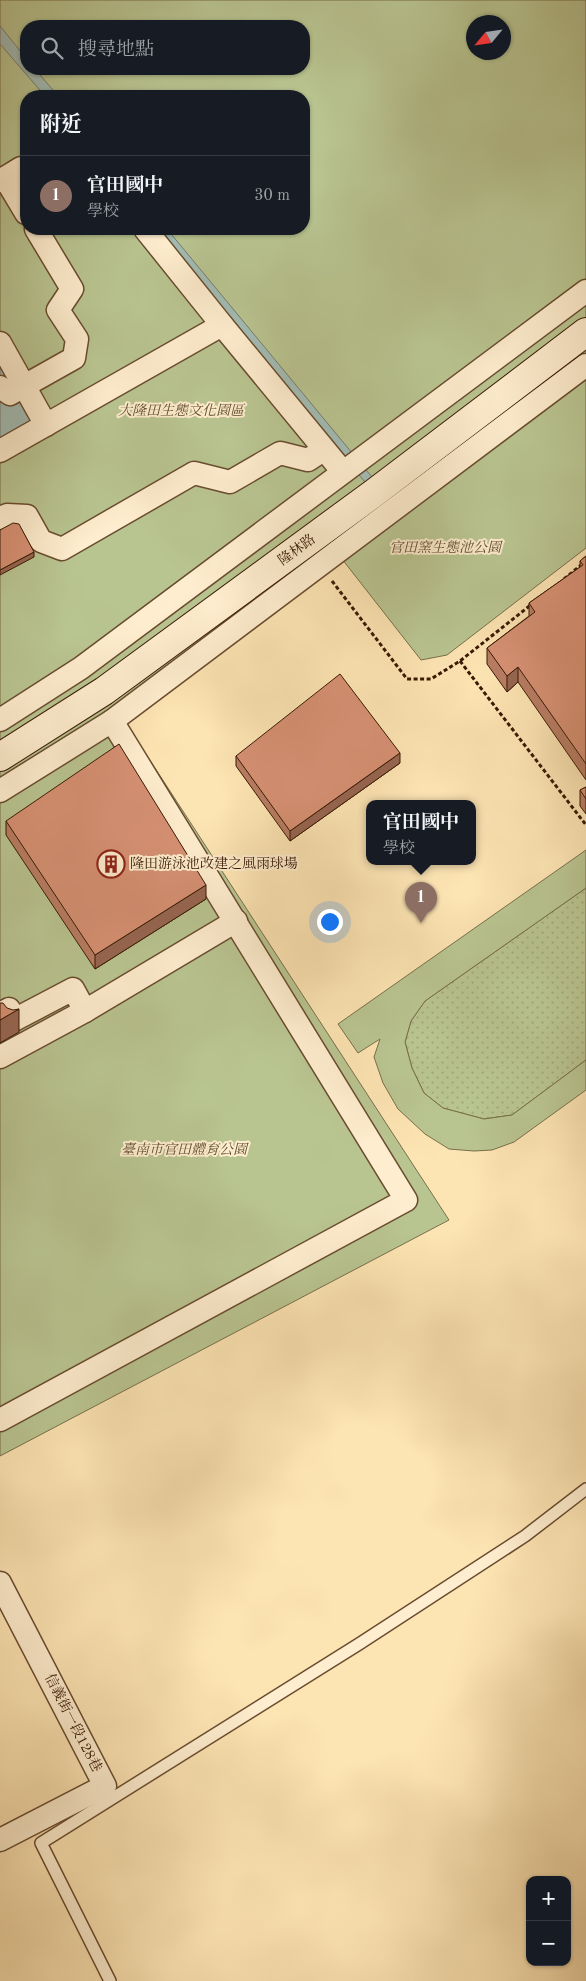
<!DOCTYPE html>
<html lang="zh-TW">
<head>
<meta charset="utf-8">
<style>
  body { margin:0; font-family:"Old Standard TT","Noto Serif TC",serif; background:#20242c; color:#f1f3f6 }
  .controls { position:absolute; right:15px; bottom:15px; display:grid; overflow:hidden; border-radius:10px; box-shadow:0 1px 4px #0004 }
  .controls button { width:45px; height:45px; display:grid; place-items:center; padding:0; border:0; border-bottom:1px solid #363941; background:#171b24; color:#f1f3f6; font:25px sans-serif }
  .compass { position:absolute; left:466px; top:15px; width:45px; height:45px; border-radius:50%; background:#171b24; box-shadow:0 1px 4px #0004; rotate:241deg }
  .you { position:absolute; left:329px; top:921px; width:18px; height:18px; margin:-12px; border:4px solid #fff; border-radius:50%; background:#1a73e8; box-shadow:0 0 0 8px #1a73e833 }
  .badge { display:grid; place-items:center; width:32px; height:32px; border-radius:50%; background:#c59692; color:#fff; font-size:16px; font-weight:700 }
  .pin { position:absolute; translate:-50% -41px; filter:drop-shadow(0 1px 2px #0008) }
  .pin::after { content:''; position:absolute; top:26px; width:18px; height:15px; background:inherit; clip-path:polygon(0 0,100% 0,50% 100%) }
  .popup { position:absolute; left:366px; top:800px; width:110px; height:65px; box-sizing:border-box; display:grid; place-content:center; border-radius:10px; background:#171b24; filter:drop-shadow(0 1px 4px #0005); font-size:16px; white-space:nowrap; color:#9ea1a6 }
  .popup b { font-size:19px; color:#f1f3f6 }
  .popup::after { content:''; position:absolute; left:50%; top:100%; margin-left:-10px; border:10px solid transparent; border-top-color:#171b24 }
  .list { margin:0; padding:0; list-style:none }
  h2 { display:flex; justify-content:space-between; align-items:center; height:65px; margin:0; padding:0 20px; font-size:21px }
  h2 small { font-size:16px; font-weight:400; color:#9ea1a6 }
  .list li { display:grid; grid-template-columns:32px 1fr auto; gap:15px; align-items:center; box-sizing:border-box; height:80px; padding:0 20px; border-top:1px solid #363941 }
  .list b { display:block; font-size:19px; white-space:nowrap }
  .list p { margin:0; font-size:16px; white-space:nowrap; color:#9ea1a6 }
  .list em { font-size:16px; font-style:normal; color:#9ea1a6 }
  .icon { flex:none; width:28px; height:28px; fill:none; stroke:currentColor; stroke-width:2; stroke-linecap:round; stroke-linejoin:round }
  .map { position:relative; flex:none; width:586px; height:1981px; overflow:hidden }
  .search { position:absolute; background:#171b24; box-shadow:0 1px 4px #0004; left:20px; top:20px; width:290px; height:55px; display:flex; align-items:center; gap:12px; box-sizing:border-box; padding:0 18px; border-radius:20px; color:#9ea1a6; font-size:19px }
  .panel { position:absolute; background:#171b24; box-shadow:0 1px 4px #0004; left:20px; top:90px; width:290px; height:145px; border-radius:20px }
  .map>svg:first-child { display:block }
  .grass { fill:url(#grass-dots); stroke:#786f4a }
  .park { fill:#b9c591; stroke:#786f4a; fill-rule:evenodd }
  .water { fill:#a2bdb5; stroke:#787b6e }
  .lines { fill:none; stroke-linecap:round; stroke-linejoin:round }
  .lane-casing { stroke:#694c2f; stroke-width:14 }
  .street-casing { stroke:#694c2f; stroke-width:25 }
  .secondary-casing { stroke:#381903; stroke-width:30 }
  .path { stroke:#381903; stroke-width:3; stroke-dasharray:4 2.5; stroke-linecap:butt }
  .lane { stroke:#feedce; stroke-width:11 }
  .street { stroke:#feedce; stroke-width:22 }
  .secondary { stroke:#feedce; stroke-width:28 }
  .wall { fill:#b87c63; stroke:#381903 }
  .shaded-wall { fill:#966550; stroke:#381903 }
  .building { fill:#d69073; stroke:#381903 }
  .labels { text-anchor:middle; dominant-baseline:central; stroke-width:4; stroke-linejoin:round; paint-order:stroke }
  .park-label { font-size:14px; font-style:italic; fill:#5f4d2e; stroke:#feedce }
  .street-label { font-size:14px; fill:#381903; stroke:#feedce }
  .poi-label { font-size:14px; fill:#381903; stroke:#feedce; text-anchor:start }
</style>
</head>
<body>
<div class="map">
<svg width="586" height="1981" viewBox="0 0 586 1981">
  <defs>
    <pattern id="grass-dots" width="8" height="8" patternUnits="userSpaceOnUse" patternTransform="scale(1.25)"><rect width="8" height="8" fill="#b9c591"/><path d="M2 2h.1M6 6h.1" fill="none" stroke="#a0a97b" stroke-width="1.8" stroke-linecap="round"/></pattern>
  </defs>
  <rect width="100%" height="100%" fill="#fde4b3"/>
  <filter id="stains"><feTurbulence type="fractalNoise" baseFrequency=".004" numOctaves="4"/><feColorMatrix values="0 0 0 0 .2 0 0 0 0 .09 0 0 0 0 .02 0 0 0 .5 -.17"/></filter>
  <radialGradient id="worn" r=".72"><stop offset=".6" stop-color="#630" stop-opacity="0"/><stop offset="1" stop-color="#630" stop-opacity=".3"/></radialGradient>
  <path class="grass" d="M586 888V1060L512 1115 484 1119 443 1108 424 1093 412 1068 405 1042 411 1021 425 1001Z"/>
  <g class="park">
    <path d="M0 0H586V548L447 655 421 660 342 559 125 722 449 1220 0 1456ZM474 22H504V52H474ZM26 26H304V69H26ZM26 96H304V229H26Z"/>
    <path d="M586 850V888L425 1001 411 1021 405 1042 412 1068 424 1093 443 1108 484 1119 512 1115 586 1060V1090L514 1142 492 1150 474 1151 449 1149 425 1134 398 1109 383 1083 374 1057 380 1039 358 1053 338 1024Z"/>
  </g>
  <g class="water">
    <path d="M0 26 26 58V69H35L58 96H45L0 44Z"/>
    <path d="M155 229H167L381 488 374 493Z"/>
    <path d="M0 343 46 425 0 450Z"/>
  </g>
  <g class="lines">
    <g class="lane-casing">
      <path id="lane" d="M110 1981 41 1843 359 1644 525 1536 586 1489"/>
    </g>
    <g class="street-casing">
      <g id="street">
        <path d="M5 178 26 213"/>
        <path d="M0 181 21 168 26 169"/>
        <path d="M145 229 222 325"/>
        <path d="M0 343 46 425"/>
        <path d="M0 387 10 394 74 358 77 339 58 310 72 289 36 229"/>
        <path d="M0 451 222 325 343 472"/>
        <path d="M0 518 7 515 27 516 41 541 62 549 194 473 230 482 280 453 308 460 323 450"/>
        <path d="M0 720 81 668 586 291"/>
        <path d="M112 721 586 365"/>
        <path d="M0 791 112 721 406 1200 0 1420"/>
        <path d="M0 1014 9 1009 14 1020 73 989 85 1011 236 921"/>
        <path d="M0 1057 85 1011"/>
        <path d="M0 1583 105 1786 0 1840"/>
      </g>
    </g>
    <g class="secondary-casing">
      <path id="secondary" d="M0 757 104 691 374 493 586 332"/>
    </g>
    <g class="path">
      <path d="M564 579 586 561"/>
      <path d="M332 581 407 679H431L460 661 532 604"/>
      <path d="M460 661 586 825"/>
    </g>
    <use href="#lane" class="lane"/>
    <use href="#street" class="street"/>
    <use href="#secondary" class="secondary"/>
  </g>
  <g class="wall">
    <path d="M586 556V780L518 682 507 692 487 664V648L529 616V603L580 567V561Z"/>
    <path d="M236 756 400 763 290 841 236 766Z"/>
    <path d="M586 787V814L580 806V790Z"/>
    <path d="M6 821 206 899 95 969 6 835Z"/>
  </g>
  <g class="shaded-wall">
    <path d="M34 552V557L0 575V570Z"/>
    <path d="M518 667V682L507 692V676Z"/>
    <path d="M400 753V763L290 841V831Z"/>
    <path d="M206 885V899L95 969V955Z"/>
    <path d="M19 1009V1032L0 1043V1020Z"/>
  </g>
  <g class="building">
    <path d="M13 523 19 524 34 552 0 570V530Z"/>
    <path d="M586 556V764L518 667 507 676 487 648 535 612 529 603 583 565 580 561Z"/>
    <path d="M340 674 400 753 290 831 236 756Z"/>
    <path d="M119 744 206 885 95 955 6 821Z"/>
    <path d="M586 787V799L580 790Z"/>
    <path d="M0 1003H3L7 1008 13 1010 19 1009 0 1020Z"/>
  </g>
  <defs>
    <g id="building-ring" transform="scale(1.4375)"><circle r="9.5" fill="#feedce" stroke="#8f2418" stroke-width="1.5"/><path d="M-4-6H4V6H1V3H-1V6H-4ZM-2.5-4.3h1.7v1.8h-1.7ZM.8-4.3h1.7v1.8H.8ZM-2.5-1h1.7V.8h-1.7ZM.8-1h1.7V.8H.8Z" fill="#8f2418"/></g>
  </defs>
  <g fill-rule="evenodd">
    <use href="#building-ring" x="111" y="864"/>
  </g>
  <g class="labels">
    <g class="park-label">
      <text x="181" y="411">大隆田生態文化園區</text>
      <text x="445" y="548">官田窯生態池公園</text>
      <text x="184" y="1150">臺南市官田體育公園</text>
    </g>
    <g class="street-label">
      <text transform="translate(297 550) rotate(-36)">隆林路</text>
      <text transform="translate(73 1723) rotate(63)">信義街一段128巷</text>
    </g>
    <g class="poi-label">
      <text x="130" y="864">隆田游泳池改建之風雨球場</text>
    </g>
  </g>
  <rect width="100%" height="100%" filter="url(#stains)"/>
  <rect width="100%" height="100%" fill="url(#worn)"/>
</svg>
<div class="controls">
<button>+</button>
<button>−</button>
</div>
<svg class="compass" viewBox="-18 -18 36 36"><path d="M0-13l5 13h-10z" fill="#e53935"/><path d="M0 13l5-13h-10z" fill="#9ea1a6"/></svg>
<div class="you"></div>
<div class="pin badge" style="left:421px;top:923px;background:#8d6e63">1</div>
<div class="popup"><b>官田國中</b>學校</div>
<div class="search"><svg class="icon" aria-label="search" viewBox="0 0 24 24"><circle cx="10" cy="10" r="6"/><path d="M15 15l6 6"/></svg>搜尋地點</div>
<section class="panel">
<h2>附近<small></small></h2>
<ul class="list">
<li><span class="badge" style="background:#8d6e63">1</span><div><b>官田國中</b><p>學校</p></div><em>30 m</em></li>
</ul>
</section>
</div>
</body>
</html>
